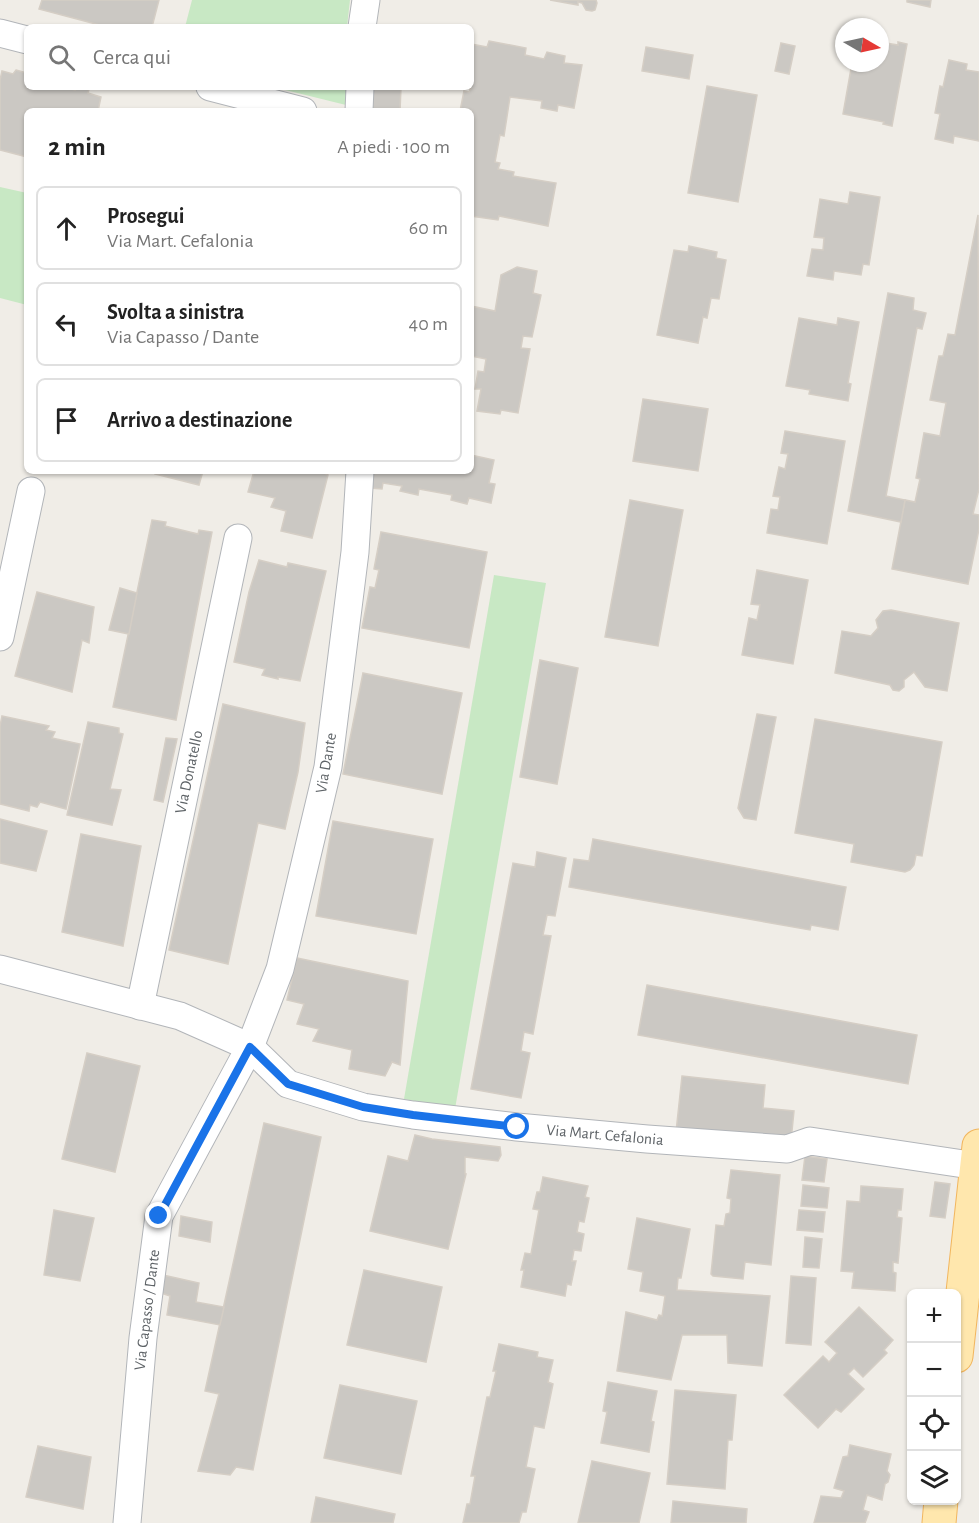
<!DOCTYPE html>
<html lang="it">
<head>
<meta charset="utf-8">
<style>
  body { margin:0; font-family:"Alegreya Sans",sans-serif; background:#f2f2f2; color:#222 }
  .controls { position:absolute; right:18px; bottom:18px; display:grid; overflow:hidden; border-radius:9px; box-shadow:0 2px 4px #0004 }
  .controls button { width:54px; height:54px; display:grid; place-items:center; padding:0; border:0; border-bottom:2px solid #e0e0e0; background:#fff; color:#222; font:30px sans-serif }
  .compass { position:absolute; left:835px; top:18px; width:54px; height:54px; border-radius:50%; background:#fff; box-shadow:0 2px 4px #0004; rotate:99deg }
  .stop { position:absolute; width:18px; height:18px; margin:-14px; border:4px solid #1a73e8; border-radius:50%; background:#fff }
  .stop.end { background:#1a73e8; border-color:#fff; box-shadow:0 2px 6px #0008 }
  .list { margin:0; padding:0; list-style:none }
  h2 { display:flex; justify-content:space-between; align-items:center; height:78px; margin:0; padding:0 24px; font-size:26px }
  h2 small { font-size:20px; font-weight:400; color:#767676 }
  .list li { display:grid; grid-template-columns:39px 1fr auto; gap:18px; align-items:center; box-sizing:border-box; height:84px; margin:0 12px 12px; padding:0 12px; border:2px solid #e0e0e0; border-radius:9px }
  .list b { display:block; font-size:22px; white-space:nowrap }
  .list p { margin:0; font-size:20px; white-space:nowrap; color:#767676 }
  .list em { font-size:20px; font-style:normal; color:#767676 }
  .icon { flex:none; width:33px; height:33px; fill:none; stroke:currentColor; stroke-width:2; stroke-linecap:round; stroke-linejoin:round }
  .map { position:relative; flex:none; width:979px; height:1523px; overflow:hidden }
  .search { position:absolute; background:#fff; box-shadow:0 2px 4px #0004; left:24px; top:24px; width:450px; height:66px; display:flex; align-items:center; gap:15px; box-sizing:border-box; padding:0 21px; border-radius:9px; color:#767676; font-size:22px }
  .panel { position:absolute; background:#fff; box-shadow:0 2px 4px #0004; left:24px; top:108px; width:450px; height:366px; border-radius:9px }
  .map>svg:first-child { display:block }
  .green { fill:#c8e8c4 }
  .building { fill:#cbc8c3; stroke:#d5cec5; stroke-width:1.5 }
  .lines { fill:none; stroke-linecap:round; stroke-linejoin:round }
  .street-casing { stroke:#b2b5b9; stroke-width:29 }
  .primary-casing { stroke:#f2b65e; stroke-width:35 }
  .street { stroke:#fff; stroke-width:27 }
  .primary { stroke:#ffe7ad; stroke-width:33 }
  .route { stroke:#1a73e8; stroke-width:8 }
  .labels { text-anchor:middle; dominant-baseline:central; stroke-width:4.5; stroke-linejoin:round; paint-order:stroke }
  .street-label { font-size:16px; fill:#5e6367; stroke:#fff }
</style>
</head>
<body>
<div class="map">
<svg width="979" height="1523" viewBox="0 0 979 1523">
  <rect width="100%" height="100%" fill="#f0ede7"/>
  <g class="green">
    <path d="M192 0H350L347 27H185Z"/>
    <path d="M273 87H346V105Z"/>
    <path d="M0 187 27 193V305L0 298Z"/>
    <path d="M494 575 546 583 455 1109 404 1099Z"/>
  </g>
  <g class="building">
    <path d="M42 0H159L152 27H107L39 9Z"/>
    <path d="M550 0H596L597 3 595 10 592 11 586 10 582 3 578 2V5Z"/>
    <path d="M907 0H931L930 7 907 2Z"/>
    <path d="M489 41 526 48 525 55 544 59 547 52 565 56 564 63 582 65 574 108 558 105 557 111 541 108 542 101 510 97 504 136 500 135 495 162 500 163 498 169 514 172 513 176 556 183 548 226 499 216 498 220 471 216V111H460L464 91 469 92 471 87V44L487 47Z"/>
    <path d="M880 42 898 45V42L907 44 892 126 883 124 884 122 843 114 852 63H880Z"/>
    <path d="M781 43 795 46 789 74 775 71Z"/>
    <path d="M646 47 693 55 689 79 642 71Z"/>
    <path d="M949 60 967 64 966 70 979 72V141L954 136 953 143 935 139 940 114 935 113 940 86 943 87Z"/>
    <path d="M16 70 27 73V87H63L75 90V87L89 89 88 93 101 97 98 111H27V157L0 150V80L2 71 13 74Z"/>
    <path d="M707 86 757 95 738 202 688 193Z"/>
    <path d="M373 87H401L400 111H373Z"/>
    <path d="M850 192 880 197 869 265 863 264 861 275 834 271 833 280 807 276 812 249 823 250 824 238 814 237 820 199 848 204Z"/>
    <path d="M978 215 979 489 973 514 979 515V529L968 584 892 569 905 500 915 502 920 479 916 478 924 433 940 436 946 403 930 400 939 356H943L948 334 955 335Z"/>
    <path d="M689 246 717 252 716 258 726 260 719 299 711 298 707 318 703 317 698 343 657 335 674 250 688 252Z"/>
    <path d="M517 267 537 271 533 293 541 295 532 337 523 336 521 348 530 349 518 413 501 410 500 414 477 411 481 389H475L478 371 484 372 486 359 471 356 472 352H471V306L495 311 501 275Z"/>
    <path d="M888 293 914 298 913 310 926 313 922 329 917 328 886 496 905 500 901 522 848 511Z"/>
    <path d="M799 318 837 325 838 318 859 322 848 383 851 384 848 401 809 394 810 390 786 386Z"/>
    <path d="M643 399 708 409 698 471 633 461Z"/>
    <path d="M785 431 845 441 827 544 767 533 771 509 778 510 780 497 773 496 779 467 785 469 788 454 781 453Z"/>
    <path d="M471 455 494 460 489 483 495 484 491 503 469 498 467 504 451 500 452 495 419 489 418 495 400 491 402 486 383 483 382 489 370 488 372 471H471Z"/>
    <path d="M156 471H203L199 485 155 474Z"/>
    <path d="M254 471H324V473L328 475 312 538 281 531 286 511 271 507 275 498 248 492Z"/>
    <path d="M630 500 683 510 658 646 605 637Z"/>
    <path d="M152 520 166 522 165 526 198 534 199 530 212 532 176 720 113 707Z"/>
    <path d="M381 532 487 552 469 648 362 628 370 587 375 588 379 570 374 569Z"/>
    <path d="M259 560 287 567 288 563 326 571 300 681 278 677V679L262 675 265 669 234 662 249 592Z"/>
    <path d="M757 570 808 580 793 664 742 655 749 618 757 620 760 605 751 604Z"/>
    <path d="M120 588 137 593 129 634 109 630Z"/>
    <path d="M37 592 94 607 89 643 82 640 72 692 15 676Z"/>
    <path d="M891 610 959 623 947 691 925 687 914 672 904 680V687L899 691 893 690 890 685 835 673 842 631 871 636 878 628 876 620 883 611Z"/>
    <path d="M540 660 578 668 557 784 520 777Z"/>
    <path d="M363 673 462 693 442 794 343 774Z"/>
    <path d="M223 704 305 723 298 772 285 829 258 823 228 964 169 950Z"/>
    <path d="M757 714 776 717 756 820 744 818 738 808Z"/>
    <path d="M2 716 49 726 46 730 55 732 52 738 80 744 66 809 40 802 37 807 30 805 29 811 0 804V726Z"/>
    <path d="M815 719 942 742 922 856 916 855 914 865 910 870 905 872 851 862 854 844 795 833Z"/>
    <path d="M88 722 119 728V733L123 734 110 789 121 790 112 825 67 815Z"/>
    <path d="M166 738 177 739 163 802 154 800Z"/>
    <path d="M0 819 47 831 36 871 0 863Z"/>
    <path d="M333 821 433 839 416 934 316 916Z"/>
    <path d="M81 834 141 846 123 946 62 932Z"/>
    <path d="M593 839 846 887 838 930 811 925 810 930 569 887 574 859 589 861Z"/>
    <path d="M537 852 566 858 555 916 547 915 543 935 551 936 533 1034 524 1032 521 1051 530 1053 521 1098 471 1089 513 863 535 867Z"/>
    <path d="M297 958 408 981 400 1065 392 1062 385 1076 349 1069 352 1050 313 1041 319 1029 297 1024 304 1004 287 1000Z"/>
    <path d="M647 985 917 1035 908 1084 638 1035Z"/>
    <path d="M87 1053 140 1066 115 1172 62 1159Z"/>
    <path d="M682 1076 765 1085 763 1108 794 1111 791 1141 676 1132Z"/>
    <path d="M264 1123 321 1137 253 1470 236 1467 230 1475 198 1471 219 1394 205 1391Z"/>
    <path d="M415 1135 432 1139 500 1147 501 1155 498 1161 465 1157V1174H466L448 1249 370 1231 388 1156 408 1161Z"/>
    <path d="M805 1156 827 1159 824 1182 802 1180Z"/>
    <path d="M731 1170 780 1175 771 1265 745 1262 743 1279 713 1276 711 1274 716 1225 724 1226 726 1214 730 1213 731 1199 727 1198Z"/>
    <path d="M543 1177 588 1186 585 1197 589 1198 584 1222 579 1221 577 1232 584 1234 581 1251 574 1250 572 1261H576L571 1285 567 1284 565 1296 521 1287 524 1270H521L525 1253 531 1254 539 1210 533 1209 537 1192H540Z"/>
    <path d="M935 1182 950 1184 945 1218 930 1216Z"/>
    <path d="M803 1185 829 1188 827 1208 801 1206Z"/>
    <path d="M861 1186 903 1189 901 1210H898L897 1217 902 1218 898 1263 893 1262V1272L896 1273 895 1291 852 1288 854 1272 841 1271 847 1201 860 1202Z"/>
    <path d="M54 1210 94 1218 80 1281 44 1275Z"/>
    <path d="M799 1210 825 1212 823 1232 797 1230Z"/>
    <path d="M181 1216 212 1222 210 1242 179 1236Z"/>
    <path d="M637 1218 690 1229 681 1278H678L677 1290 770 1296 762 1366 728 1363 727 1335H682L671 1380 617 1371 626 1312 657 1320 659 1315 662 1316 665 1296 640 1291 643 1272 628 1269Z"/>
    <path d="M805 1237 822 1239 819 1268 803 1267Z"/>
    <path d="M364 1270 442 1287 426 1362 347 1345Z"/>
    <path d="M163 1275 199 1283 196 1302 224 1307 220 1325 167 1315 170 1296 161 1293Z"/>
    <path d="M791 1276 816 1278 811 1345 786 1343Z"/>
    <path d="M859 1307 893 1340 884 1350 887 1353 863 1377 854 1368 848 1374 864 1389 841 1412 836 1409 818 1428 784 1395 823 1356 829 1362 837 1353 825 1342Z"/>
    <path d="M499 1344 538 1352 537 1357 553 1360 548 1382 553 1384 544 1428 534 1426 526 1467 535 1469 526 1512H522L519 1523H463L467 1504H470L475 1476H471L487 1397H490L496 1371H493Z"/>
    <path d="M608 1382 657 1391 651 1421 654 1422 649 1452 601 1443 607 1412 603 1411Z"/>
    <path d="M340 1385 417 1401 401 1474 324 1458Z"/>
    <path d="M675 1390 736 1395 732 1440H728L725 1489 667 1484Z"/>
    <path d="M850 1445 891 1454 887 1471 890 1475 888 1482 885 1484 882 1500 867 1495 863 1510 869 1512 865 1523H814L821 1496 841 1498 844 1491 834 1488 843 1457 848 1456Z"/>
    <path d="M38 1446 91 1457 83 1509 26 1497Z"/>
    <path d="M592 1461 650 1473 639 1523H578Z"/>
    <path d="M316 1497 395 1514 393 1523H311Z"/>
    <path d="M673 1501 747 1509 746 1523H671Z"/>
  </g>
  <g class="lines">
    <g class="street-casing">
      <g id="street">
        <path d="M362 27 366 0"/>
        <path d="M0 33 27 40"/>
        <path d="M210 87 303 111"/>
        <path d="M359 111 360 87"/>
        <path d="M0 637 31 491"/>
        <path d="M0 969 180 1016 250 1047 288 1084 363 1107 413 1115 517 1127 647 1139 787 1149 810 1141 977 1166"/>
        <path d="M140 1006 238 538"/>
        <path d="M127 1523 143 1338 159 1216 250 1047 280 969 328 767 355 552 360 471"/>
      </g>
    </g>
    <g class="primary-casing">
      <g id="primary">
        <path d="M956 1356 979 1146"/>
        <path d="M939 1523 941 1500"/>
      </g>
    </g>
    <use href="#street" class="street"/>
    <use href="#primary" class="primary"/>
  </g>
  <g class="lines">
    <path class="route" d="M159 1216 250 1047 288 1084 363 1107 413 1115 517 1127"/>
  </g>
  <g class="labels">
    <g class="street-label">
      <text transform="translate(326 763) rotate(-80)">Via Dante</text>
      <text transform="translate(189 772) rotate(-78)">Via Donatello</text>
      <text transform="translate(605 1135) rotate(5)">Via Mart. Cefalonia</text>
      <text transform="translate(147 1310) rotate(-83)">Via Capasso / Dante</text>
    </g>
  </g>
</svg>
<div class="controls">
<button>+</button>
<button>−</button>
<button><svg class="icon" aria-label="locate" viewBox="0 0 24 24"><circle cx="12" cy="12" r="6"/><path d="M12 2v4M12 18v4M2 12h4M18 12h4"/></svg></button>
<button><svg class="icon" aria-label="layers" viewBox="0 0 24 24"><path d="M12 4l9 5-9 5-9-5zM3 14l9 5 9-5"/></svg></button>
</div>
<svg class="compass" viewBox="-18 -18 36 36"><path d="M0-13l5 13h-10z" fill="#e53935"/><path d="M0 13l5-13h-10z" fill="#767676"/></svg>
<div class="stop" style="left:517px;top:1127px"></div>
<div class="stop end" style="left:159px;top:1216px"></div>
<div class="search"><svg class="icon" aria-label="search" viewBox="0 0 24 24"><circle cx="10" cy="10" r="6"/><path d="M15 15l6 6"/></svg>Cerca qui</div>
<section class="panel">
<h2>2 min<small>A piedi · 100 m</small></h2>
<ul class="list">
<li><svg class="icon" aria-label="ahead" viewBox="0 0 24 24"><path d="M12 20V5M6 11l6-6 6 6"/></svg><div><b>Prosegui</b><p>Via Mart. Cefalonia</p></div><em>60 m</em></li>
<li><svg class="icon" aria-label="left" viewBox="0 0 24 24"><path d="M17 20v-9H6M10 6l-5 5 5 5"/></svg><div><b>Svolta a sinistra</b><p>Via Capasso / Dante</p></div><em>40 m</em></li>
<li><svg class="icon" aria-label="arrive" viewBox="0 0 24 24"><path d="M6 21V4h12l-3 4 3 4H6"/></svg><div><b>Arrivo a destinazione</b></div></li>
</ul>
</section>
</div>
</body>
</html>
